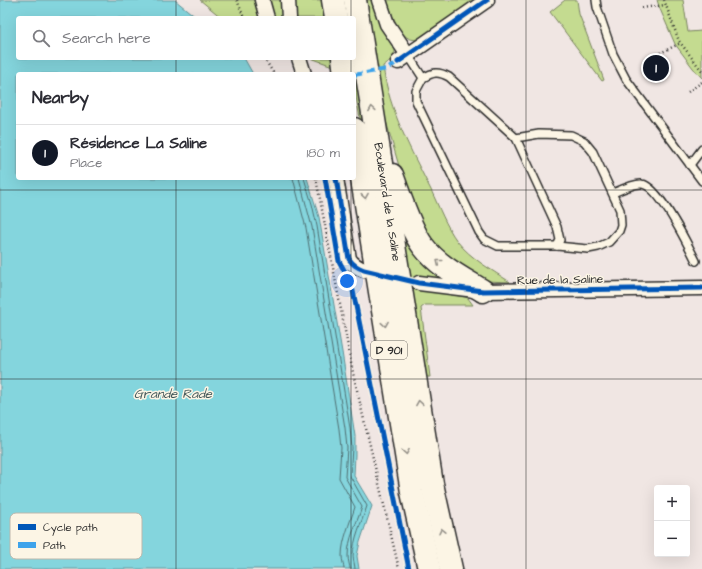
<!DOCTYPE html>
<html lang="en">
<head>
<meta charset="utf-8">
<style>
  body { margin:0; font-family:"Architects Daughter",sans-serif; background:#f2f2f3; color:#2b2b33 }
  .controls { position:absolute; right:12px; bottom:12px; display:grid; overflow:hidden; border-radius:4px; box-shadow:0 4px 16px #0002 }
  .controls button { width:36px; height:36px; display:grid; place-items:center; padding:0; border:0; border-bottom:1px solid #e1e1e2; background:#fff; color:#2b2b33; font:20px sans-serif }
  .you { position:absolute; left:347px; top:281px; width:14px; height:14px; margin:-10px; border:3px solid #fff; border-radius:50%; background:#1a73e8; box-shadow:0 0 0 6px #1a73e833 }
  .badge { display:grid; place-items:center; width:26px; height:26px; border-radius:50%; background:#111827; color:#fff; font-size:13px; font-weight:700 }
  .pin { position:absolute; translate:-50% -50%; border:2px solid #fff; box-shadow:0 1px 4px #0006 }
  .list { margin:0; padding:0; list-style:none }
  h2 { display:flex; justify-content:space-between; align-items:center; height:52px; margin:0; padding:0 16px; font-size:17px }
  h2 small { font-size:13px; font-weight:400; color:#7c7c81 }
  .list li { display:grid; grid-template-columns:26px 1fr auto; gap:12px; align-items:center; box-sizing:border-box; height:56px; padding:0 16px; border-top:1px solid #e1e1e2 }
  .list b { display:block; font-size:15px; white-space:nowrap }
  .list p { margin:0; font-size:13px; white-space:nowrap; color:#7c7c81 }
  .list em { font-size:13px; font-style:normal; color:#7c7c81 }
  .icon { flex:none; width:22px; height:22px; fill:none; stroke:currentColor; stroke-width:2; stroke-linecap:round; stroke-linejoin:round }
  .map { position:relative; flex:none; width:702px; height:569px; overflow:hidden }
  .search { position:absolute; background:#fff; box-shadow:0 4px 16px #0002; left:16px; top:16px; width:340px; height:44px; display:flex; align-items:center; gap:10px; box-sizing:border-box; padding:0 14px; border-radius:4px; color:#7c7c81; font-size:15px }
  .panel { position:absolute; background:#fff; box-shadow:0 4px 16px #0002; left:16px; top:72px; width:340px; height:108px; border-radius:4px }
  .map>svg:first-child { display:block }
  .green { fill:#c4db90; stroke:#78835e }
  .water { fill:#84d5dd; stroke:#609196 }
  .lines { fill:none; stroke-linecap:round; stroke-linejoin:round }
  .shore { stroke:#4f6f72; stroke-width:1 }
  .service-casing { stroke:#2b2b2b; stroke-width:10 }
  .minor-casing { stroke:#2b2b2b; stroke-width:17 }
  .primary-casing { stroke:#2b2b2b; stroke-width:25 }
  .path { stroke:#2b2b2b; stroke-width:2.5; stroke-dasharray:1 3; stroke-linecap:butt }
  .service { stroke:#fcf5e5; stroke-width:7 }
  .minor { stroke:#fcf5e5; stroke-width:14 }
  .primary { stroke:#fcf5e5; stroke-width:22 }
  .quiet { stroke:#3ea3eb; stroke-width:4; stroke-dasharray:8 4; stroke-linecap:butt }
  .cycleway-casing { stroke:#fcf5e5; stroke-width:8 }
  .cycleway { stroke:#0057b8; stroke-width:5 }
  .oneway { stroke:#949088 }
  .grid { fill:none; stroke:#2b2b2b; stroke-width:1; stroke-opacity:0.55 }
  .labels { text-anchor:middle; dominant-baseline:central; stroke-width:3; stroke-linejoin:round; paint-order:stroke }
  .shield { fill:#fcf5e5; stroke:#6a6863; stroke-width:1 }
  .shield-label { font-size:11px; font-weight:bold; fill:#2b2b2b }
  .street-label { font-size:12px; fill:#2b2b2b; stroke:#fcf5e5 }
  .water-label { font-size:13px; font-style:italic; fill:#415658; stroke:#fcf5e5 }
  .key { fill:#fcf5e5; stroke:#bdb8ad; stroke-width:1 }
  .key-label { font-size:11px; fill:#2b2b2b }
</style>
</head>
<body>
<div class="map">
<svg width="702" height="569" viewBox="0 0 702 569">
  <rect width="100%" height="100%" fill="#f0e6e3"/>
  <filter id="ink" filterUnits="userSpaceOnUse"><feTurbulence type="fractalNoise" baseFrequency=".025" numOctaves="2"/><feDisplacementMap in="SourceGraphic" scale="8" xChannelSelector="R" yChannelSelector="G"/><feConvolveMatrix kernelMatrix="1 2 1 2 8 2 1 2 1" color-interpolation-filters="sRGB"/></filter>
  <g filter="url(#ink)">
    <g class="green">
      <path d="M200 0H373C374 8 376 17 380 24 385 33 399 45 394 55 392 60 387 63 383 66 389 111 411 150 431 190 439 207 446 226 457 241 471 259 492 270 510 282L486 281 432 249 401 173 386 121 377 82 443 569H437L387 265 356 97 354 74 311 58H354V18H222Z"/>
      <path d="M387 0H475L418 39C400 44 392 13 387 0Z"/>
      <path d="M565 0H577L579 14 604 80 602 81 550 12Z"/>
      <path d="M657 0H683L688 32 702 31V78L693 68 675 44 660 9Z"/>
      <path d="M401 218 456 280 417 277 419 289 465 297 468 298 473 305H425L421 308 430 377H426Z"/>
    </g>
    <path class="water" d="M0 0H175L197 18H18V58H244L253 74H18V178H307L319 217 342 352 355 436V455L354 476 372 506 360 542 357 556 359 569H0Z"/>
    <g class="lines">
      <g class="shore">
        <path d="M293 178 306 228 339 429 341 448 339 478 355 507C350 523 342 540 342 556 342 561 344 565 344 569"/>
        <path d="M299 178 312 227 345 428 347 448 345 477 362 507C357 523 348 539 348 556 348 561 350 565 350 569"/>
        <path d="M304 178 312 204 317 226 350 428 352 448 350 476 367 506C362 522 353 539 353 556 353 560 355 565 355 569"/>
      </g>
      <g class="service-casing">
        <g id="service">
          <path d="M596 0 597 7 613 54 626 79 702 181"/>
          <path d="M408 55 423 78 416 91V101L479 232 484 239 498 246H557L588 249 598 247 609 242 619 231 621 225 620 210 593 152 584 141 571 135 539 134 516 138 449 77C438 71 433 72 423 78"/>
          <path d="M516 138 557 227 560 240 557 246"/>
          <path d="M690 165 702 149"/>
          <path d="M613 193C620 190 635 183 642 184 659 186 688 245 696 261"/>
        </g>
      </g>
      <g class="minor-casing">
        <g id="minor">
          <path d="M262 0 267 18"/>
          <path d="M288 0 289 18"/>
          <path d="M379 0 387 24 408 55"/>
          <path d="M299 58 304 74"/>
          <path d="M398 62 487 0"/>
          <path d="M336 178 349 259C353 265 357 267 364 270"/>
          <path d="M419 283 483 291 702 288"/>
        </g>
      </g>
      <g class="primary-casing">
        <g id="primary">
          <path d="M333 0 336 18"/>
          <path d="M355 0 432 484 451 569"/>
          <path d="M343 58 345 74"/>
          <path d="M354 129 412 492 429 569"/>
          <path d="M392 175C400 196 410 229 423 246 438 266 462 278 483 291"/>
        </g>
      </g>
      <g class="path">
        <path d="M237 0 244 18"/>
        <path d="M664 0 679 41 702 71"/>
        <path d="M642 8 665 5"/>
        <path d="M660 53 681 43"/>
        <path d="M264 58 274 74"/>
        <path d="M688 92 702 82"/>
        <path d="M316 178 353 373 399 569"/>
      </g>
      <use href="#service" class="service"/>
      <use href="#minor" class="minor"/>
      <use href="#primary" class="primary"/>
      <path class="quiet" d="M354 75 387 69 398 62"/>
      <g class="cycleway-casing">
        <g id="cycleway">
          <path d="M398 62 487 0"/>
          <path d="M325 178 339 261 350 281 353 291 409 569"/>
          <path d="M336 178 349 259C353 265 357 267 364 270L419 283 483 291 702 288"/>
        </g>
      </g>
      <use href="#cycleway" class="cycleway"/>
    </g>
    <defs><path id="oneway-chevron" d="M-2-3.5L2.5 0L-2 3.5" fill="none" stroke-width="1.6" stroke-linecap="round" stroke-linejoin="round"/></defs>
    <g class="oneway">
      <use href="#oneway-chevron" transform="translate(372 109) rotate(-99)"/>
      <use href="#oneway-chevron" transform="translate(365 196) rotate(81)"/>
      <use href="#oneway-chevron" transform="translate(439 262) rotate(-141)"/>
      <use href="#oneway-chevron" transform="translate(385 324) rotate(81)"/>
      <use href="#oneway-chevron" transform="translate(419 403) rotate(-99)"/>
      <use href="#oneway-chevron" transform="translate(406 452) rotate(81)"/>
      <use href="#oneway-chevron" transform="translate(442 531) rotate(-103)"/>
    </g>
  </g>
  <path class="grid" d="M176 0V18M351 0V18M526 0V569M176 58V74M351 58V74M176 178V569M351 178V569M0 190H702M0 379H702"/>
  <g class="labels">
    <rect class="shield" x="371" y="341" width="36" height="18" rx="3"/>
    <g class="shield-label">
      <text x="389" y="350">D 901</text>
    </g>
    <g class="street-label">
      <text transform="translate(387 202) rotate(81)">Boulevard de la Saline</text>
      <text transform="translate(560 280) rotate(-1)">Rue de la Saline</text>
    </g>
    <g class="water-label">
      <text x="173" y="394">Grande Rade</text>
    </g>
  </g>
  <rect x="10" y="513" width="132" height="46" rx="6" class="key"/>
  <rect x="18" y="524" width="18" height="6" fill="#0057b8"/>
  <rect x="18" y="542" width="18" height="6" fill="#3ea3eb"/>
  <g class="key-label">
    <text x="43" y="531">Cycle path</text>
    <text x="43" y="549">Path</text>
  </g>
</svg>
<div class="controls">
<button>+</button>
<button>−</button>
</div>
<div class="you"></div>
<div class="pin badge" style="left:656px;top:68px">1</div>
<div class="search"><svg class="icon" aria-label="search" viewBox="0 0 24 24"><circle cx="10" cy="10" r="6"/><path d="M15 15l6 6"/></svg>Search here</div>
<section class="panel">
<h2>Nearby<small></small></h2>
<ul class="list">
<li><span class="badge">1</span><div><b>Résidence La Saline</b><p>Place</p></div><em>180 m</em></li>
</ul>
</section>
</div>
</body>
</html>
